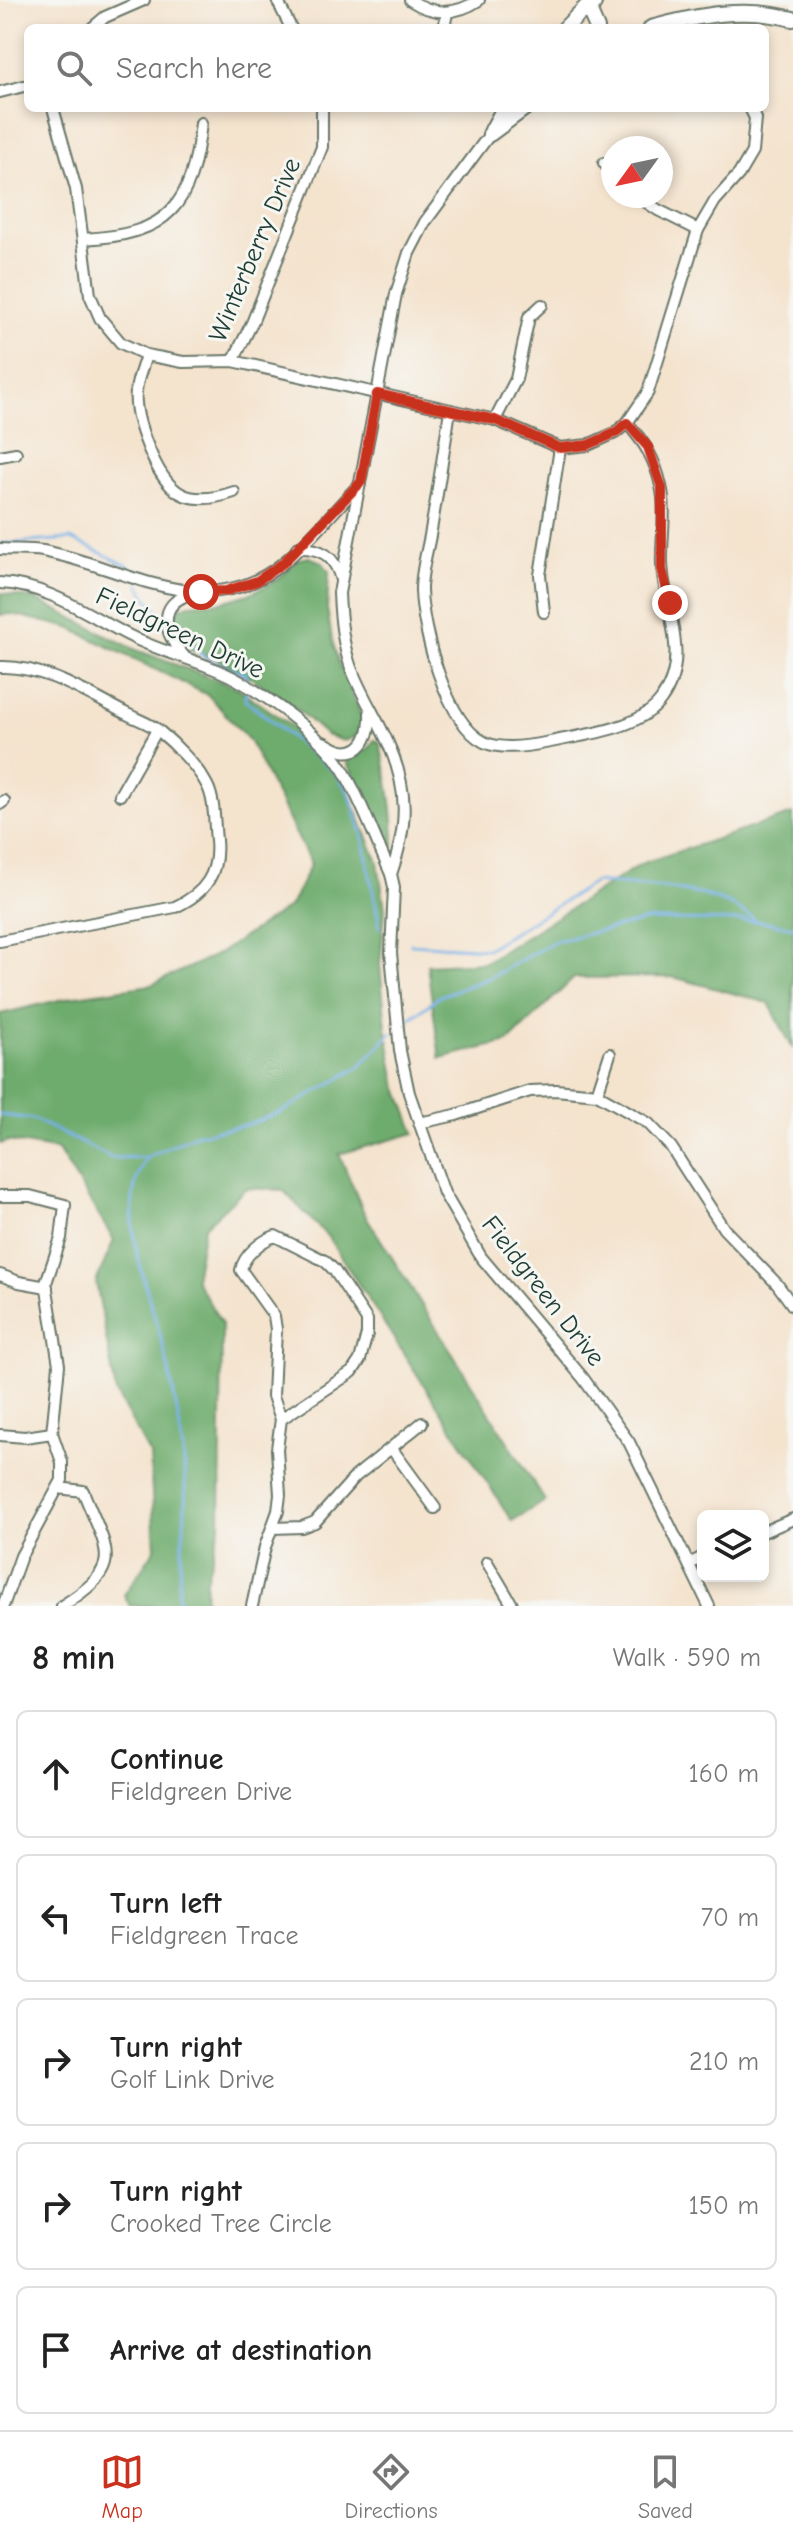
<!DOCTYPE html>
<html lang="en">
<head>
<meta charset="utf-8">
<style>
  body { margin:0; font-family:"Comic Neue",sans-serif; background:#f2f2f2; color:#222 }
  .controls { position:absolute; right:24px; bottom:24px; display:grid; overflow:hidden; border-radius:12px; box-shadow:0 4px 12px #0003 }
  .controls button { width:72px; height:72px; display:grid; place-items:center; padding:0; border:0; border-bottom:2px solid #e0e0e0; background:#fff; color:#222; font:40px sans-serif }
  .compass { position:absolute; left:601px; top:136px; width:72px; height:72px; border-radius:50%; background:#fff; box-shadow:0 4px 12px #0003; rotate:237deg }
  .stop { position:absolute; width:24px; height:24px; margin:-18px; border:6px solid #c8321e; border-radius:50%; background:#fff }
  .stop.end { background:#c8321e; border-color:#fff; box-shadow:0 2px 8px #0008 }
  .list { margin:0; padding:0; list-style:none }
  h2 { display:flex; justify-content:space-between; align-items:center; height:104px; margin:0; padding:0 32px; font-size:34px }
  h2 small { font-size:26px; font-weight:400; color:#767676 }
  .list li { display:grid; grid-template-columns:52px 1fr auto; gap:24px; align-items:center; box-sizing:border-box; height:128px; margin:0 16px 16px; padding:0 16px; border:2px solid #e0e0e0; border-radius:12px }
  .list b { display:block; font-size:30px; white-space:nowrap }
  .list p { margin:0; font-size:26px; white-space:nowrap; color:#767676 }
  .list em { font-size:26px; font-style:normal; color:#767676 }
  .icon { flex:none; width:44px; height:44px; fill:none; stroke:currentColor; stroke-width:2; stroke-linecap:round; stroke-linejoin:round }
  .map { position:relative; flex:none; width:793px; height:1606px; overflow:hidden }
  .search { position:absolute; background:#fff; box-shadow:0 4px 12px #0003; left:24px; right:24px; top:24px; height:88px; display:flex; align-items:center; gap:20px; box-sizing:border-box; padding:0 28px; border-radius:12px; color:#767676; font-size:30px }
  .sheet { height:824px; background:#fff }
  nav { display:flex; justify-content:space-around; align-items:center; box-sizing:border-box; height:112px; border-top:2px solid #e0e0e0; background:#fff; font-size:22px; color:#767676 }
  nav a { display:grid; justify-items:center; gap:4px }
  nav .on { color:#c8321e }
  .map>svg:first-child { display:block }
  .forest { fill:#6eac6d; stroke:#467450; stroke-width:2 }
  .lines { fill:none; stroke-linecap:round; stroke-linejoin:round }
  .stream { stroke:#74afe5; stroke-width:3 }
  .street-casing { stroke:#6a776a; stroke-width:14 }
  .secondary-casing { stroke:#6a776a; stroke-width:18 }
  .street { stroke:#fff; stroke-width:10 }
  .secondary { stroke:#fff; stroke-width:14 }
  .route { stroke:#c8321e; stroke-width:10 }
  .labels { text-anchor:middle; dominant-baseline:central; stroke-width:6; stroke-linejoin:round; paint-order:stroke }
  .street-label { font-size:26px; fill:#1f3d34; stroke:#f6f6f2 }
</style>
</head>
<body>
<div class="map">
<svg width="793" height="1606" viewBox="0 0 793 1606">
  <rect width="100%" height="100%" fill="#f6f6f2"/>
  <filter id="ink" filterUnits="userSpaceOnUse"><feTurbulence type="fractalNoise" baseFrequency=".0125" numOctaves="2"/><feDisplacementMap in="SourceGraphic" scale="16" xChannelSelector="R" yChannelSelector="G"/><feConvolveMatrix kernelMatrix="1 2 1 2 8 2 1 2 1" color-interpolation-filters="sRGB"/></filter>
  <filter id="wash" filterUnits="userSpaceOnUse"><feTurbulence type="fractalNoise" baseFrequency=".006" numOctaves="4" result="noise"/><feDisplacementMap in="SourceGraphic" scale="32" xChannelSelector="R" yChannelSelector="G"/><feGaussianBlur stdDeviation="1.8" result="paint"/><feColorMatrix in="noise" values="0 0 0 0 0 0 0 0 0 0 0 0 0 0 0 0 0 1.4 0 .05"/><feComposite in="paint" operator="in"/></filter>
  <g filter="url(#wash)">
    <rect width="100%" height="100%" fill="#f4e3cd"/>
    <g class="forest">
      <path d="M309 557 322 562 329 571 327 609 332 639 339 664 363 720 362 730 355 737 344 741 326 735 298 710 258 682 215 658 193 651 183 644 173 630 172 616 179 608 189 604 221 602 249 594 277 580 298 559Z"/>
      <path d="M0 593 35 599 134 649 238 688 300 732 328 760 344 781 378 862 385 909 380 965 386 1027 396 1083 415 1133 339 1154 364 1213 545 1501 512 1521 328 1237 283 1190 246 1188 204 1227 195 1279 222 1324 220 1526 206 1580 205 1606H130L124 1595 155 1549 150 1455 116 1393 96 1282 114 1240 58 1150 8 1141 0 1144V1014L76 996 151 985 220 953 290 906 311 864 249 740 208 695 70 628 12 614 0 615Z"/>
      <path d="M374 740 379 741C388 777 394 809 394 846L388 847 361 788 346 762 347 758 359 754 369 748Z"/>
      <path d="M793 814V1049L769 1003 673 977 574 978 508 1042 440 1058 427 965 485 962 643 863Z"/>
    </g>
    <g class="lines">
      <g class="stream">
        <path d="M0 544 71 539 129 566 133 574"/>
        <path d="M139 584 146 597 162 615"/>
        <path d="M170 623 206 659 246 674V680"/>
        <path d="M246 690 245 700 336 773 350 795 363 837 380 928"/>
        <path d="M411 944 487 949 595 882 666 888 704 895 728 903 757 921"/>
        <path d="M403 1024 440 996 489 978 555 941 650 920 757 921 793 927"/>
        <path d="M0 1115 33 1119 112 1158 147 1157 195 1135 246 1125 282 1112 359 1067 391 1033"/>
        <path d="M147 1157C112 1208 149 1292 163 1345 172 1383 180 1421 184 1460 189 1509 179 1557 178 1606"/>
      </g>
    </g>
  </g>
  <g filter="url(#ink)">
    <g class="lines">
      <g class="street-casing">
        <g id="street">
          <path d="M277 0 291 28"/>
          <path d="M410 0C433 15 455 16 479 0"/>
          <path d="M92 28 105 17 144 0"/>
          <path d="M444 28 447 13"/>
          <path d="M0 92 28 85"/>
          <path d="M53 108 76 189 90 295 100 318 121 343 146 355 183 362 233 361 495 420 560 448 588 445 615 433 627 423 648 392 698 230 715 201 739 174 752 152 755 118 750 108"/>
          <path d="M604 163 613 173"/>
          <path d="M637 196 658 210 698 230"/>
          <path d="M83 239C169 235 192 206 201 123"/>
          <path d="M146 355C143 366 137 379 136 391 134 410 141 430 148 447 166 492 185 509 234 492"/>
          <path d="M233 361 252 323 322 147V108"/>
          <path d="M450 410C444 450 438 490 431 530 428 549 421 570 421 590 422 629 446 723 484 742 502 751 531 746 550 742 583 735 640 729 661 700 692 657 664 610 662 564 661 539 667 510 661 486 655 459 645 443 627 423"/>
          <path d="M495 420 516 379 529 317 542 305"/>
          <path d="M0 456 16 453"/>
          <path d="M297 548C321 547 335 556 341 580"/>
          <path d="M0 549C14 550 29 549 43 551 124 566 206 627 283 563 310 541 335 509 360 484"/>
          <path d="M0 583C49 585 91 617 134 638 166 654 203 661 236 679 270 698 321 735 342 768 362 801 375 839 391 874L394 887 391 953 400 1051 409 1093 444 1193 481 1257 583 1378 629 1442 709 1606"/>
          <path d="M544 612 540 575 560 448"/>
          <path d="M184 656C165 635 155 604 191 594"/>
          <path d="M0 667C43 665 88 694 125 713 136 719 149 723 158 730 175 744 197 766 207 785 215 800 214 823 216 840 219 873 206 893 175 907L0 941"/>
          <path d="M323 742C329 745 336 750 342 751 365 755 371 730 370 713"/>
          <path d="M120 795 157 730"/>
          <path d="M0 804 4 801"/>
          <path d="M391 874C408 826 409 790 388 743 376 716 360 693 350 665 342 641 340 618 339 593L396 294 409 253 425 222 490 134"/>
          <path d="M597 1094 610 1054"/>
          <path d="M419 1123 456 1115 530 1091 556 1090 597 1094 648 1123 671 1147 724 1229 777 1284 793 1306"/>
          <path d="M0 1196H30L65 1205 61 1238 46 1283 59 1365 52 1433 62 1462V1480L21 1556 3 1606"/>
          <path d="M0 1275 19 1282 47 1287"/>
          <path d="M0 1435 25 1437 52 1433"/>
          <path d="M392 1449 435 1508"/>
          <path d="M58 1488 83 1491C108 1554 126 1565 62 1606"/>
          <path d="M273 1528 302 1527 315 1522 356 1476 422 1423"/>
          <path d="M763 1532 793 1519"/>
          <path d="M487 1562 513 1606"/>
          <path d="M689 1564 703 1557"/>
          <path d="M252 1606 265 1547 278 1511 280 1495 277 1449 281 1419 273 1396 276 1329 274 1316 241 1270C244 1255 261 1241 275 1236L325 1261 334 1270 367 1320V1334L360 1360 352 1372 281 1419"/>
        </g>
      </g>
      <g class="secondary-casing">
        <g id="secondary">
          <path d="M595 0 590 12 597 28"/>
          <path d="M565 28 593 0"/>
          <path d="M651 28C699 15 745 6 793 19"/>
          <path d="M492 130 504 108"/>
          <path d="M490 134 525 108"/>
        </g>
      </g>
      <use href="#street" class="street"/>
      <use href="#secondary" class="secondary"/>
    </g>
  </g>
  <g class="lines" filter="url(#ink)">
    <path class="route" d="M201 592 226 591 257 581 283 563 361 482 377 394 495 420 560 448 588 445 615 433 627 423 648 447 662 488V569L670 603"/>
  </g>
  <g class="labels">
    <g class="street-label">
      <text transform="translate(255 250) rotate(-67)">Winterberry Drive</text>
      <text transform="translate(180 633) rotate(25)">Fieldgreen Drive</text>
      <text transform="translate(543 1291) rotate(52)">Fieldgreen Drive</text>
    </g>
  </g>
</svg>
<div class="controls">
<button><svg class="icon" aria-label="layers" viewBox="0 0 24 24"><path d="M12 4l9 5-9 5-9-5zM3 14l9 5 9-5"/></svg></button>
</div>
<svg class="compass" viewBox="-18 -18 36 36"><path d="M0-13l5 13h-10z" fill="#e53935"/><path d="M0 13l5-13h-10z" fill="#767676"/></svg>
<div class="stop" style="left:201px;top:592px"></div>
<div class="stop end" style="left:670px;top:603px"></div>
<div class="search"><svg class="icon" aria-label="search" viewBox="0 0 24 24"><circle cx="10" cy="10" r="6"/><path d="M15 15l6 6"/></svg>Search here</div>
</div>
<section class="sheet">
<h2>8 min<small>Walk · 590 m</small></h2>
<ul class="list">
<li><svg class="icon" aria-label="ahead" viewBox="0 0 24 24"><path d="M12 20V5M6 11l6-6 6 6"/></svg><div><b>Continue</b><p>Fieldgreen Drive</p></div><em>160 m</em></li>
<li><svg class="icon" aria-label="left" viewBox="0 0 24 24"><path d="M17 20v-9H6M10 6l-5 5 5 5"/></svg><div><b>Turn left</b><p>Fieldgreen Trace</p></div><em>70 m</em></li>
<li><svg class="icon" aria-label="right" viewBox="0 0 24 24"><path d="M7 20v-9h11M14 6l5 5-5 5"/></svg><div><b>Turn right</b><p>Golf Link Drive</p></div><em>210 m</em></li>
<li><svg class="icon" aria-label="right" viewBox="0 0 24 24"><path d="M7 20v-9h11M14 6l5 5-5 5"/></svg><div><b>Turn right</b><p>Crooked Tree Circle</p></div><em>150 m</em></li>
<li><svg class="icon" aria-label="arrive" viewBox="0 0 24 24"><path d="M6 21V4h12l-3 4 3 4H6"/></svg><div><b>Arrive at destination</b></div></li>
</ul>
</section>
<nav>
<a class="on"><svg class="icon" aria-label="map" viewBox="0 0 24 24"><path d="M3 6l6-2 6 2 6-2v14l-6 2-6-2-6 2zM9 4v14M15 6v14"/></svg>Map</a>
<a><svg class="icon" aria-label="directions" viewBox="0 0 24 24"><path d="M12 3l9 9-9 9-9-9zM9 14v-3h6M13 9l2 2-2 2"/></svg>Directions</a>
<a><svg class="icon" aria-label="saved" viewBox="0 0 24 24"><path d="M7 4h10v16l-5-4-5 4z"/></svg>Saved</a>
</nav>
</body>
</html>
